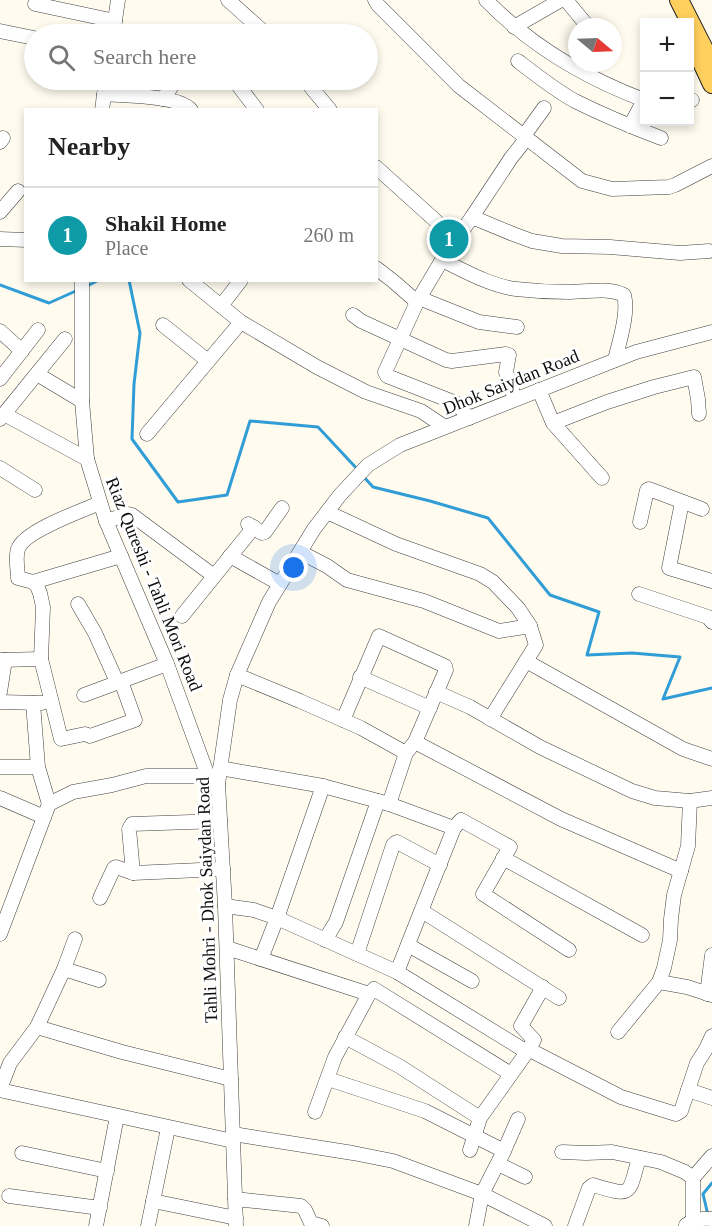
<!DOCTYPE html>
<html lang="en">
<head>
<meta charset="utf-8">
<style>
  body { margin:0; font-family:"Times New Roman",serif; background:#f2f2f2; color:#222 }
  .controls { position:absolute; right:18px; top:18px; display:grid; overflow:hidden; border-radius:0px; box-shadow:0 3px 9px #0003 }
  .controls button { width:54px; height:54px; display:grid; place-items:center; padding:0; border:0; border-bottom:2px solid #e0e0e0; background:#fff; color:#222; font:30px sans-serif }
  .compass { position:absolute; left:568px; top:18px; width:54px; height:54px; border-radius:50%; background:#fff; box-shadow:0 3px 9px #0003; rotate:109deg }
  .you { position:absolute; left:294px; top:568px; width:21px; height:21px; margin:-15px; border:4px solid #fff; border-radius:50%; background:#1a73e8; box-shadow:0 0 0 9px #1a73e833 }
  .badge { display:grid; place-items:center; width:39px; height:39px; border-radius:50%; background:#d93025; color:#fff; font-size:20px; font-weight:700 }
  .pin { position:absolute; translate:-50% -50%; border:3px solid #fff; box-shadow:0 2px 6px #0006 }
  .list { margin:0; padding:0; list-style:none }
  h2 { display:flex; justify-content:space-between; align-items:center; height:78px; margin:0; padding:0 24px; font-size:26px }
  h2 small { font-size:20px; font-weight:400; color:#767676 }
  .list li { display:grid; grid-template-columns:39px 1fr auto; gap:18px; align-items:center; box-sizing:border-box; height:96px; padding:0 24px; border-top:2px solid #e0e0e0 }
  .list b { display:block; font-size:22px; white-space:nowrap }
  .list p { margin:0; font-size:20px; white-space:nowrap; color:#767676 }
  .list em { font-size:20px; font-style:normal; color:#767676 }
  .icon { flex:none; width:33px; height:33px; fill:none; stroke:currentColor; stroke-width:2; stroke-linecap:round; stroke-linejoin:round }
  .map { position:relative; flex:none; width:712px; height:1226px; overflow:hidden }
  .search { position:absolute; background:#fff; box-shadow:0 3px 9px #0003; left:24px; top:24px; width:354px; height:66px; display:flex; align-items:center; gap:15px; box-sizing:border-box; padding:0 21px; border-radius:33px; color:#767676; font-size:22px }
  .panel { position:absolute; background:#fff; box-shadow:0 3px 9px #0003; left:24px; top:108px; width:354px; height:174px; border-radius:0px }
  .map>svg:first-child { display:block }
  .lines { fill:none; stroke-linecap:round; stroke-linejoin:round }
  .stream { stroke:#309dd7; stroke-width:3 }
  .minor-casing { stroke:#414141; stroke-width:15 }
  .major-casing { stroke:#1f1f1f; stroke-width:20 }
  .minor { stroke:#fff; stroke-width:14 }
  .major { stroke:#ffd05e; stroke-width:18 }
  .labels { text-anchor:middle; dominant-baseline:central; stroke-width:6; stroke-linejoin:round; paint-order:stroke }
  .street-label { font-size:18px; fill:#0e0e0e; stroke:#fff }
</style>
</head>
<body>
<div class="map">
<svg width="712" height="1226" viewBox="0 0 712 1226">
  <rect width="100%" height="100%" fill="#fffbee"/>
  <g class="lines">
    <g class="stream">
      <path d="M129 280 140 333 134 384 132 439 178 502 227 495 250 421 318 427 359 471"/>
      <path d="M0 285 49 303 78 290"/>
      <path d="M87 286 99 280"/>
      <path d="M363 476 373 487 430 501 488 518 550 595 599 612 587 655 632 653 680 657 663 699 712 688"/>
      <path d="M708 1215 703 1194 712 1183"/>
    </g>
    <g class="minor-casing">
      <g id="minor">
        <path d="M228 0 266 34"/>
        <path d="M375 0 378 5 459 86 582 181 612 189 669 187 675 185 712 166"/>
        <path d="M486 0C530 45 586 78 644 100"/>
        <path d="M566 0 585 23"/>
        <path d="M35 4 115 21"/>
        <path d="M514 27 561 0"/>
        <path d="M0 31 34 38"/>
        <path d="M113 34 118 0"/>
        <path d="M243 34 255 25"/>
        <path d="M518 61C536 75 555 90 575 101 603 115 632 127 661 138"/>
        <path d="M234 80 257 110"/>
        <path d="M305 80 330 110"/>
        <path d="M104 94C124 96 178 95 191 110"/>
        <path d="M163 99 176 80"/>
        <path d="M690 101 692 100"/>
        <path d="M102 110 106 80"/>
        <path d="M630 126 644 100"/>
        <path d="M523 137 544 108"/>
        <path d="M0 142 3 138"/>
        <path d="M376 167 457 240"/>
        <path d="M0 212 18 191"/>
        <path d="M472 217 513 234 532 241 562 246 610 247 680 253 709 251"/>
        <path d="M0 239 26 240"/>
        <path d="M442 260C465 271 491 286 516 289 533 291 551 292 568 292 586 292 607 287 624 295 629 313 619 342 615 360"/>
        <path d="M376 268 393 281 417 302"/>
        <path d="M82 280V401L87 459 106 521 167 664 208 776 218 784"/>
        <path d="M189 280 241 322 317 367 366 392 421 411 445 427"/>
        <path d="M419 298 479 322 517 327"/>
        <path d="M221 306 241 280"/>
        <path d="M353 315 361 321 446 360 452 361 506 354 509 355 506 372 515 399"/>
        <path d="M163 325 208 361"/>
        <path d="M0 331 22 351"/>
        <path d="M37 374 82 401"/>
        <path d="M0 379 38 330"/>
        <path d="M539 390 553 423 602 478"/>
        <path d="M4 414 87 459"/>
        <path d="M469 418 456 403 387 376 385 372 417 302 442 260 472 217 511 158 526 139"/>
        <path d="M0 419 65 339"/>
        <path d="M553 423 607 402 654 387 694 377 698 399 699 414"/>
        <path d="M147 434 241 322"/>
        <path d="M0 468 35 490"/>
        <path d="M682 502 669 568 712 581"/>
        <path d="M100 503C81 511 24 531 18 549 15 558 18 570 18 578L33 582 37 586 40 593 43 607 41 659 61 739 85 734 90 736 135 720 121 681"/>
        <path d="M327 512 396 544 480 574 493 582 518 608 530 626 536 645 490 719"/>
        <path d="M106 521 128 514 132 515 214 576"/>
        <path d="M640 522 647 490 649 489 702 509"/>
        <path d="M248 524 262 533 265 532 282 508"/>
        <path d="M300 552 327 566 347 580 424 601 499 631 530 626"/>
        <path d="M230 556 280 584"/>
        <path d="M33 582 121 556"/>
        <path d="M639 594 708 617 712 622"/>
        <path d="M78 604 95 633 117 682"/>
        <path d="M182 616 254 527"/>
        <path d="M0 660 41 659"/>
        <path d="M526 661 683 749 712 759"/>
        <path d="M237 675 300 701 361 728 406 753"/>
        <path d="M360 677 430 708"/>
        <path d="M0 692 5 660"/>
        <path d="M436 692 470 707 540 747 632 791 655 798 690 801 712 798"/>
        <path d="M84 695 167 664"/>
        <path d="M0 702 42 703"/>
        <path d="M33 703 38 767 49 804"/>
        <path d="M343 720 379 636 445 666 446 670 415 742 406 753 389 804"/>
        <path d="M415 742 561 819 681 871"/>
        <path d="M0 767H38"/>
        <path d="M220 768 323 786 389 804 454 828"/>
        <path d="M0 798 44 817"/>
        <path d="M503 858 642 935"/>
        <path d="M133 873 129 829 132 824 220 821"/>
        <path d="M100 898 114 868 116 867 133 873 223 869"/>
        <path d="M225 906 254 910 277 918 397 972 527 1052"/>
        <path d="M422 911 559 998"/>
        <path d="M0 934 49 804 73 792 112 785 146 776H208"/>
        <path d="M325 940 336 922 378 801"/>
        <path d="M408 945 472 981"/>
        <path d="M227 948 369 994"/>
        <path d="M357 954 393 845 395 843 397 842 440 865"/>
        <path d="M261 959 277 918 323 786"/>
        <path d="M64 969 99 980"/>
        <path d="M397 972 454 828 461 820 510 847 483 894 569 950"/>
        <path d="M659 982 687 987 712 995"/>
        <path d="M707 994 712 955"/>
        <path d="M37 1027 122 1052 231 1079"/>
        <path d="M618 1032 659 982 664 968 670 940 671 919 674 895 688 846 690 801"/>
        <path d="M345 1037 399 1066 480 1118"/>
        <path d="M528 1049 621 1097 676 1114 681 1111 697 1063 706 1049 712 1036"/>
        <path d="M328 1079 425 1111 504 1151 482 1194 476 1226"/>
        <path d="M0 1089 10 1063 37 1027 64 969 75 939"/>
        <path d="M0 1090 233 1141"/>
        <path d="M688 1090 712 1098"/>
        <path d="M315 1112 335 1057 369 994 374 989 511 1074"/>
        <path d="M233 1134 353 1153 393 1161 482 1194 545 1226"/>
        <path d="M470 1150 480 1118 527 1052 534 1040 521 1026 543 987"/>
        <path d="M504 1151 518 1119"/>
        <path d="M562 1152 586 1153 612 1152 661 1162 685 1172 693 1178V1221"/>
        <path d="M22 1153 107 1171"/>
        <path d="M498 1164 525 1177"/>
        <path d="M693 1178 712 1156"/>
        <path d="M9 1196 100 1208"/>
        <path d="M235 1199 301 1206 305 1210 311 1223 322 1226"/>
        <path d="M153 1201 236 1218"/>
        <path d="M686 1225C694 1219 702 1218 712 1219"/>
        <path d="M96 1226 117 1116"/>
        <path d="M148 1226 168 1128"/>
        <path d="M236 1226 225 906 218 784 230 700 237 675 269 602 314 529 340 495 368 465 400 445 636 352 712 332"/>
        <path d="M575 1226 589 1188 593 1185C633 1197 628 1196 639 1158"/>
      </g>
    </g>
    <g class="major-casing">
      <g id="major">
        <path d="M679 0 712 65"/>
        <path d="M699 56 712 84"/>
      </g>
    </g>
    <use href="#minor" class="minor"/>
    <use href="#major" class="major"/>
  </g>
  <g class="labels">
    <g class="street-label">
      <text transform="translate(511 382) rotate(-22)">Dhok Saiydan Road</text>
      <text transform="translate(154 584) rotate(68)">Riaz Qureshi - Tahli Mori Road</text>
      <text transform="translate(207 900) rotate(-92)">Tahli Mohri - Dhok Saiydan Road</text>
    </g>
  </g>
</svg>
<div class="controls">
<button>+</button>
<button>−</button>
</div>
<svg class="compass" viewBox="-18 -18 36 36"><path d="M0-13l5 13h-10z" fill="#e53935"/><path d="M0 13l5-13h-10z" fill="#767676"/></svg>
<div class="you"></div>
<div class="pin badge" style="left:449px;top:239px;background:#0f9aa8">1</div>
<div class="search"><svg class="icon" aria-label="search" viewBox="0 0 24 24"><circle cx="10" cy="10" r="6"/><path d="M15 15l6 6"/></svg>Search here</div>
<section class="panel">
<h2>Nearby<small></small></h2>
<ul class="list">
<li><span class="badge" style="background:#0f9aa8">1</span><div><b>Shakil Home</b><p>Place</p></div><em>260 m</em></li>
</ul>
</section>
</div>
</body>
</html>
